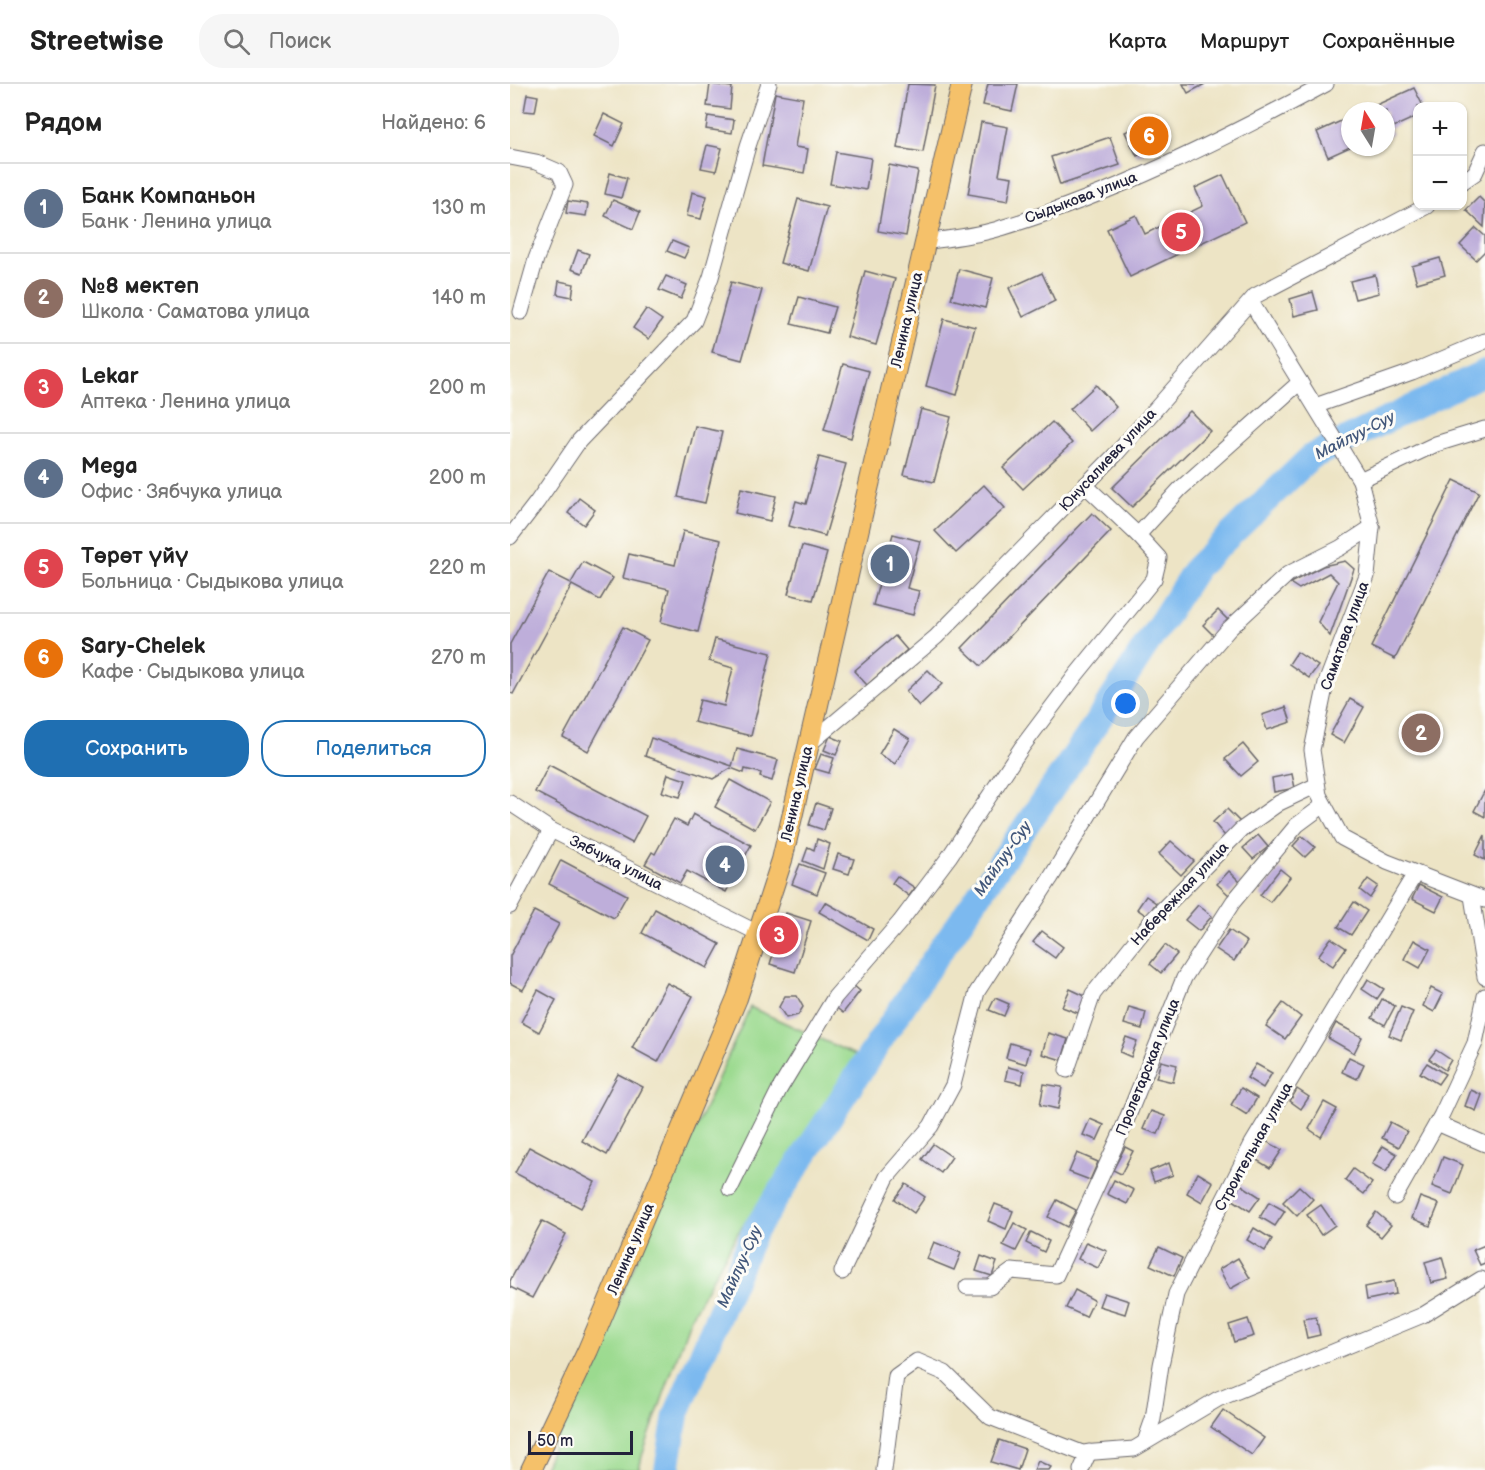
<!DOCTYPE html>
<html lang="ru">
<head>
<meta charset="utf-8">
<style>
  body { margin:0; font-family:"Balsamiq Sans",sans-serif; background:#f6f6f6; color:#222 }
  .controls { position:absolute; right:18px; top:18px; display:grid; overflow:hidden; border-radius:12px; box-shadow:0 2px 4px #0004 }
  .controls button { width:54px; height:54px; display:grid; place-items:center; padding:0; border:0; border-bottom:2px solid #e0e0e0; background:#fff; color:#222; font:30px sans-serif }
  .compass { position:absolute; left:831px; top:18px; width:54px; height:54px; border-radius:50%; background:#fff; box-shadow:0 2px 4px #0004; rotate:349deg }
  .scale { position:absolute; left:18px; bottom:15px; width:105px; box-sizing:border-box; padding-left:6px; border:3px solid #22223b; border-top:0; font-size:16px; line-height:21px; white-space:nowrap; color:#22223b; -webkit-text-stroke:4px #fdfcf7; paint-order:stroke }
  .you { position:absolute; left:616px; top:620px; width:21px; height:21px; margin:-15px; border:4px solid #fff; border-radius:50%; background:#1a73e8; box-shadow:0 0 0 9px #1a73e833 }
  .badge { display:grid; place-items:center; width:39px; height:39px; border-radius:50%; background:#1f6fb2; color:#fff; font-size:20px; font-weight:700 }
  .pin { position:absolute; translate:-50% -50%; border:3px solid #fff; box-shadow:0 2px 6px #0006 }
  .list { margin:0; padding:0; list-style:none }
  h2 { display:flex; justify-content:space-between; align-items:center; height:78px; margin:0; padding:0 24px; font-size:26px }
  h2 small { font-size:20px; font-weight:400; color:#767676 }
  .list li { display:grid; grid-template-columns:39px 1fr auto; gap:18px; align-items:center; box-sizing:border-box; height:90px; padding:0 24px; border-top:2px solid #e0e0e0 }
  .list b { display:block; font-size:22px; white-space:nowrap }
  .list p { margin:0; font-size:20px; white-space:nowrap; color:#767676 }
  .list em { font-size:20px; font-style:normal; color:#767676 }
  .actions { display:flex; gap:12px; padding:18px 24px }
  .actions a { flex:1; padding:14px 0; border:2px solid #1f6fb2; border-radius:24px; text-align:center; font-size:21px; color:#1f6fb2 }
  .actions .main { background:#1f6fb2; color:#fff }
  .icon { flex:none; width:33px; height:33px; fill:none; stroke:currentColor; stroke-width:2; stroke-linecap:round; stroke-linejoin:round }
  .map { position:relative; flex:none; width:975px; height:1386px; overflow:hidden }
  header { display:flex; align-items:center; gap:36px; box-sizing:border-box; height:84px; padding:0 30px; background:#fff; border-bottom:2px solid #e0e0e0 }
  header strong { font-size:28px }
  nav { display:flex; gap:33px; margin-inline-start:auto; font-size:21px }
  .search { width:420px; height:54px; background:#f6f6f6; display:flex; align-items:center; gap:15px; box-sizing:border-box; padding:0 21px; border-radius:24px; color:#767676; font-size:22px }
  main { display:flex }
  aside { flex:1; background:#fff }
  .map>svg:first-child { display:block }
  .green { fill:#9bda8f; stroke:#5e7e65; stroke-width:1.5 }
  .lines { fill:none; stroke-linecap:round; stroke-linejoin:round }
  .river { stroke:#7cb9ef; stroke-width:26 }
  .building { fill:#beaeda }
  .minor-casing { stroke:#69666b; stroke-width:17 }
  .major-casing { stroke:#69666b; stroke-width:22 }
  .minor { stroke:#fff; stroke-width:15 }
  .major { stroke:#f5c16b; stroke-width:20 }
  .labels { text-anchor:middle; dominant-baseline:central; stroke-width:6; stroke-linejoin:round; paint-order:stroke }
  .street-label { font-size:15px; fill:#22223b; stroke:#fdfcf7 }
  .water-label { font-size:16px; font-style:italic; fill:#42577a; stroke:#fdfcf7 }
</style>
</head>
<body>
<header>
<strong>Streetwise</strong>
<div class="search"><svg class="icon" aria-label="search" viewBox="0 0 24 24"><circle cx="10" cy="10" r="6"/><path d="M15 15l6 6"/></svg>Поиск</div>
<nav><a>Карта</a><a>Маршрут</a><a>Сохранённые</a></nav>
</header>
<main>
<aside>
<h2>Рядом<small>Найдено: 6</small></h2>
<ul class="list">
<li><span class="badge" style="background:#5c6f8a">1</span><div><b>Банк Компаньон</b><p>Банк · Ленина улица</p></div><em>130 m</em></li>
<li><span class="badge" style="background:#8d6e63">2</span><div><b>№8 мектеп</b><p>Школа · Саматова улица</p></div><em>140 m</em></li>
<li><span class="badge" style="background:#e0444e">3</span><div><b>Lekar</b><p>Аптека · Ленина улица</p></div><em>200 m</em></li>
<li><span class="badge" style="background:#5c6f8a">4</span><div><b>Mega</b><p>Офис · Зябчука улица</p></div><em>200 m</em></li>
<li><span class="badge" style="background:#e0444e">5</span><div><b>Төрөт үйү</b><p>Больница · Сыдыкова улица</p></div><em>220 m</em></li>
<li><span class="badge" style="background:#e8710a">6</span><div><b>Sary-Chelek</b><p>Кафе · Сыдыкова улица</p></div><em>270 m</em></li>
</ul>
<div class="actions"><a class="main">Сохранить</a><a>Поделиться</a></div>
</aside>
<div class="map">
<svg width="975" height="1386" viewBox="0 0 975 1386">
  <rect width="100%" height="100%" fill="#fdfcf7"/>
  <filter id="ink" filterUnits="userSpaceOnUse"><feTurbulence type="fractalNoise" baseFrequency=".0167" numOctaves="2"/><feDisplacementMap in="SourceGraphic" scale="12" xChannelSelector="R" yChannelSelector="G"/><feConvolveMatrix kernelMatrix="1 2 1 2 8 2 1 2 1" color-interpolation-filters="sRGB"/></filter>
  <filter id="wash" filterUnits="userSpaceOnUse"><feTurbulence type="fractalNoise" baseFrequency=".008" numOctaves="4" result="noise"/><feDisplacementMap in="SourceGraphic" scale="24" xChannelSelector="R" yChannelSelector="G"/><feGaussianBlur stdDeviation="1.35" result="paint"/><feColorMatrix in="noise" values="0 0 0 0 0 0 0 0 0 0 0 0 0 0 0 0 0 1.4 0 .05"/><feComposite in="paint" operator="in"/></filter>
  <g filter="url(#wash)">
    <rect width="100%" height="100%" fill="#ede4c5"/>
    <path class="green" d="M240 923 350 973 228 1149 181 1233 132 1372 129 1386H33Z"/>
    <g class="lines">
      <path class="river" d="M157 1386 166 1331 245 1146 414 890 576 655 686 484 801 373 975 288"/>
    </g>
    <g id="blocks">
      <g class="building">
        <path d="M200 0 222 3 220 25 197 22Z"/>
        <path d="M398 0 425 1 413 68 387 64Z"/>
        <path d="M478 0H508L502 27 473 21Z"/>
        <path d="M673 0H695L678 9Z"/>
        <path d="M904 4 913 22H908V32L879 45 882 50 876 53V27H853Z"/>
        <path d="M265 9 293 14 285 63 298 65 294 89 252 82Z"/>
        <path d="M17 10 28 12 25 28 14 27Z"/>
        <path d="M94 30 114 40 104 62 84 52Z"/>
        <path d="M198 32 224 36 222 49 196 45Z"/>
        <path d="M648 32 660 56 627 72 615 48Z"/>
        <path d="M840 33V63L818 73 807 48Z"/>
        <path d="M471 38 498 43 489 91 502 93 498 117 458 110Z"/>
        <path d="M600 53 610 81 550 101 541 73Z"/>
        <path d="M197 61 212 64 206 87 191 84Z"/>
        <path d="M326 68 361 74 356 106 320 100Z"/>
        <path d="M379 81 408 87 396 152 368 147Z"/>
        <path d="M100 89 117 94 111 114 95 110Z"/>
        <path d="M713 91 735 138 620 193 597 145 626 131 635 150 693 122 685 104Z"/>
        <path d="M182 108 197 112 191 135 177 132Z"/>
        <path d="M969 113 975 119 974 143 956 126Z"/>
        <path d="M288 115 317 123 299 187 270 179Z"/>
        <path d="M103 116 130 128 123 145 95 132Z"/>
        <path d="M58 117 78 120 76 132 56 129Z"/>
        <path d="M966 144 975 152V167L966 176 950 161Z"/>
        <path d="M162 157 179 164 174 174 157 167Z"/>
        <path d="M68 166 79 170 72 189 61 185Z"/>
        <path d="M930 174 935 191 907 199 902 182Z"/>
        <path d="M449 185 483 194 475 224 441 215Z"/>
        <path d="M355 187 385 195 366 261 337 253Z"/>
        <path d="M532 189 545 217 513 233 499 204Z"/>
        <path d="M865 191 869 209 845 215 840 197Z"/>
        <path d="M156 192 177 201 171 215 149 206Z"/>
        <path d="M49 197 64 200 62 213 47 210Z"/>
        <path d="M221 198 252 206 232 276 202 268Z"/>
        <path d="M803 208 808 226 784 232 780 215Z"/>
        <path d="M289 213 325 223 317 249 281 240Z"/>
        <path d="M136 225 152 236 139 255 123 244Z"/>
        <path d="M434 235 465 243 447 311 416 302Z"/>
        <path d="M333 280 359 287 341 354 314 346Z"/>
        <path d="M586 301 606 323 580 347 560 325Z"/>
        <path d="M411 325 441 333 424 398 394 391Z"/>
        <path d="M680 327 700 347 622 423 602 404Z"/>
        <path d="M542 338 562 359 513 405 493 384Z"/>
        <path d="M185 342 212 348 195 419 168 413Z"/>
        <path d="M309 373 336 380 315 452 279 442 286 417 296 420Z"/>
        <path d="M944 396 969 408 885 575 861 563Z"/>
        <path d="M474 401 495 424 446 469 425 447Z"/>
        <path d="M231 404 266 412 260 437 225 429Z"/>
        <path d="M69 414 85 426 74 441 58 429Z"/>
        <path d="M582 429 601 447 471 582 452 564Z"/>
        <path d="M173 447 211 456 188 548 151 538 159 505 113 494 119 470 165 481Z"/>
        <path d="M383 450 410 457 397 504 409 507 403 531 363 521Z"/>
        <path d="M292 462 317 469 303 516 278 510Z"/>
        <path d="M835 477 844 485 820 552 808 538 828 498 819 489 789 505 780 499 813 482Z"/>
        <path d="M73 478 103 494 90 516 62 501 3 610 0 608V560L39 488 61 499Z"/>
        <path d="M708 526 721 539 706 554 693 541Z"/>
        <path d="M113 543 138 556 78 667 53 653Z"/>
        <path d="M385 552 397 566 357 601 344 587Z"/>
        <path d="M205 555 261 569 241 652 184 638 190 616 214 622 223 584 199 577Z"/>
        <path d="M787 568 808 582 799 594 779 580Z"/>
        <path d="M418 586 432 600 409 622 396 607Z"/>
        <path d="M840 615 854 623 834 659 820 651Z"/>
        <path d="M776 623 781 638 757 646 752 631Z"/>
        <path d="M384 645 400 655 385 680 369 670Z"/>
        <path d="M320 652 332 657 326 671 314 666Z"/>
        <path d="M141 654 222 682 227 665 268 676 262 697 250 693 251 689 235 685 234 689 221 684 203 695 135 672Z"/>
        <path d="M733 660 748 678 731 692 715 675Z"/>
        <path d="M311 670 324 674 319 689 305 685Z"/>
        <path d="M39 681 136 732 122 759 25 708Z"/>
        <path d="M158 690 176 696 170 713 152 708Z"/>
        <path d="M782 690 785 704 764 708 762 694Z"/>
        <path d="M220 696 260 718 245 745 205 723Z"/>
        <path d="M975 706V733L964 727Z"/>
        <path d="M306 719 321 724 314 746 299 741Z"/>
        <path d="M717 725 730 738 715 752 703 738Z"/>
        <path d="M183 730 241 761 216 808 177 787 170 799 135 780 142 768 145 770 164 735 177 742Z"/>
        <path d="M748 751 758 763 743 775 733 764Z"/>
        <path d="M975 751V776L965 771Z"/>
        <path d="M792 752 805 763 795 773 783 762Z"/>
        <path d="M307 755 320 760 313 785 293 777 298 763 304 766Z"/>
        <path d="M661 757 684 777 671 791 649 770Z"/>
        <path d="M328 770 344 775 339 790 323 785Z"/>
        <path d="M51 776 117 811 104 834 39 800Z"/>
        <path d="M290 780 315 789 307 810 282 800Z"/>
        <path d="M770 785 780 793 760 818 750 811Z"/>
        <path d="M719 787 731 799 719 811 707 800Z"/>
        <path d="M387 792 405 804 399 812 382 799Z"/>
        <path d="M858 795 868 802 860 814 850 806Z"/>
        <path d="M909 801 933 813 926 827 902 815Z"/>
        <path d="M636 812 646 819 637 832 627 825Z"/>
        <path d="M315 818 363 845 358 856 309 828Z"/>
        <path d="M844 818 857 827 841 851 828 843Z"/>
        <path d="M688 821 702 832 689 847 675 836Z"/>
        <path d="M145 825 210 860 197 884 132 849Z"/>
        <path d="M24 827 49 840 13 906 0 899V872Z"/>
        <path d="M276 829 301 837 285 888 260 880Z"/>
        <path d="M719 846 737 858 724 877 706 865Z"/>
        <path d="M532 847 553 863 545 874 523 858Z"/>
        <path d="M821 854 836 864 823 882 808 872Z"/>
        <path d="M904 856 920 865 910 884 894 875Z"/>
        <path d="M655 861 667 870 651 889 640 880Z"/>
        <path d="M858 895 874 905 867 915 852 905Z"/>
        <path d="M157 899 183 912 148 978 122 964Z"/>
        <path d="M342 900 350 907 333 929 324 922Z"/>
        <path d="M921 904 933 910 924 928 913 922Z"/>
        <path d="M560 905 575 912 568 929 552 923Z"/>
        <path d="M28 906 46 916 29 948 11 938Z"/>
        <path d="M275 912H287L293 923 288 931 276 934 269 923Z"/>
        <path d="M485 914 499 920 494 932 479 926Z"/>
        <path d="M872 915 885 922 875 941 862 934Z"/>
        <path d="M773 919 791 933 775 955 756 942Z"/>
        <path d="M619 923 636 928 632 945 614 940Z"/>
        <path d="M891 923 903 928 891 956 879 951Z"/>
        <path d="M826 939 852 953 844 969 818 954Z"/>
        <path d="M538 949 558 955 552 976 532 970Z"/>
        <path d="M616 953 627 957 621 973 610 968Z"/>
        <path d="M500 959 520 965 516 980 496 974Z"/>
        <path d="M926 966 941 976 935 986 919 975Z"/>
        <path d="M839 973 854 980 847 995 832 988Z"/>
        <path d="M651 977 667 981 663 998 646 994Z"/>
        <path d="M917 979 935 990 928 1000 910 989Z"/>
        <path d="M746 980 762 989 753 1004 737 994Z"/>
        <path d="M498 983 514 987 512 1000 495 996Z"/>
        <path d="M108 990 133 1003 97 1071 72 1057Z"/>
        <path d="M534 1000 552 1003 548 1025 530 1021Z"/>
        <path d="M731 1004 747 1014 737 1031 721 1021Z"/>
        <path d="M787 1005 799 1013 791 1025 780 1017Z"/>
        <path d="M961 1006 972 1011 966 1027 955 1022Z"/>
        <path d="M814 1018 827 1025 811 1053 799 1045Z"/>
        <path d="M641 1027 655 1032 648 1050 633 1045Z"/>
        <path d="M580 1035 594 1041 587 1056 573 1051Z"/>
        <path d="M880 1038 897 1047 889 1063 872 1054Z"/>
        <path d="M756 1057 772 1066 760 1084 745 1075Z"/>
        <path d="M423 1060 442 1073 431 1089 412 1075Z"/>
        <path d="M873 1062 887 1070 876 1088 862 1080Z"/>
        <path d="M19 1063 85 1098 71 1124 5 1089Z"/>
        <path d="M615 1063 623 1067 611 1090 603 1086Z"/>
        <path d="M567 1069 588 1078 580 1096 559 1088Z"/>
        <path d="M933 1073 953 1081 942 1110 922 1102Z"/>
        <path d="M659 1079 663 1091 644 1098 640 1087Z"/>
        <path d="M843 1085 862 1099 854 1110 835 1096Z"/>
        <path d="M688 1089 703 1098 692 1118 677 1109Z"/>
        <path d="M604 1096 624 1106 617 1120 597 1110Z"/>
        <path d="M396 1100 415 1113 404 1129 385 1115Z"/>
        <path d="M730 1100 750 1113 740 1127 720 1114Z"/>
        <path d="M789 1102 803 1115 787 1132 773 1118Z"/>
        <path d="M910 1113 929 1120 920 1142 902 1134Z"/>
        <path d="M547 1116 566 1126 557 1143 538 1133Z"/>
        <path d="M759 1118 775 1127 765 1142 750 1133Z"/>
        <path d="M485 1120 503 1127 496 1145 478 1137Z"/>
        <path d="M811 1121 825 1141 811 1151 797 1131Z"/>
        <path d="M866 1128 881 1141 871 1153 856 1141Z"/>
        <path d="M32 1137 56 1150 22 1214 0 1203V1197Z"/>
        <path d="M504 1139 517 1146 506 1167 493 1161Z"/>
        <path d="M744 1144 762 1155 755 1167 737 1156Z"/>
        <path d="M521 1148 539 1157 534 1168 516 1159Z"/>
        <path d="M424 1158 451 1169 444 1186 417 1175Z"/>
        <path d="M576 1158 597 1167 588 1184 568 1175Z"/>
        <path d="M975 1161V1179L970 1181 963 1166Z"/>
        <path d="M649 1163 672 1174 664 1192 640 1181Z"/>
        <path d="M471 1172 487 1178 482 1192 466 1187Z"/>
        <path d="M932 1173 938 1195 921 1199 915 1178Z"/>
        <path d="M728 1174 740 1194 720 1205 709 1185Z"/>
        <path d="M884 1197 886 1210 857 1216 855 1203Z"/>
        <path d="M565 1206 584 1216 576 1233 556 1224Z"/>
        <path d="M594 1209 619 1217 615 1230 589 1222Z"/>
        <path d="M806 1233 810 1251 797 1254 793 1235Z"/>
        <path d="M738 1235 744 1252 724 1258 719 1241Z"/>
        <path d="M713 1326 754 1354 742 1371 701 1343Z"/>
        <path d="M489 1356 515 1365 508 1386 481 1378Z"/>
        <path d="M528 1377 541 1383 539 1386H524Z"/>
      </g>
    </g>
  </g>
  <g filter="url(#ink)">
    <use href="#blocks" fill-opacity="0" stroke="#69666b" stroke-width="1.5"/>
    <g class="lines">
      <g class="minor-casing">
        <g id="minor">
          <path d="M0 73 26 78 49 88 55 101 26 175 11 228"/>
          <path d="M952 98 965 89 975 67"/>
          <path d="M415 158C440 154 467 152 491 144 604 110 712 56 816 0"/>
          <path d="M741 218 850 396 862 443 857 492 816 599 802 666 809 711 832 754 877 778 975 816"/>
          <path d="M805 322 902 288 975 257"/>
          <path d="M850 396 926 360 975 345"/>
          <path d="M575 401 628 451"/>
          <path d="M0 453 27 418 69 357 184 237 201 193 238 62 259 0"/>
          <path d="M298 661 426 553 606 370 745 212 917 122"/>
          <path d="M0 719 41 746"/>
          <path d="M962 812 975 893"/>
          <path d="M0 822 41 746 248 849"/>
          <path d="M557 986 583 910 643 835 731 746 769 719 807 701"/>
          <path d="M927 1039 975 1060"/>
          <path d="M220 1105 269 1006 325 913 390 838 439 773 512 663 566 591 644 495 649 474 628 451 670 405 790 298"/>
          <path d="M885 1113 931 1032 965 959 975 912"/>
          <path d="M332 1188 377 1093 421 1042 443 1001 467 908 540 795 626 653 719 545 778 490 830 464 862 443"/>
          <path d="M457 1203H480L502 1187 546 1191 612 1047 674 894 723 818 787 741 814 721"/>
          <path d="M635 1358 643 1335 651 1281 666 1210 742 1060 905 790"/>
          <path d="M374 1386 386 1292 407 1277 435 1289 480 1333 572 1369 624 1365 708 1315 913 1231 971 1195"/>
          <path d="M571 1386 579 1368"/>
        </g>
      </g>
      <g class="major-casing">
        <path id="major" d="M21 1386 78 1266 227 914 272 776 452 0"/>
      </g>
      <use href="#minor" class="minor"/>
      <use href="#major" class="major"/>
    </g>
  </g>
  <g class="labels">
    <g class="street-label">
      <text transform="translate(571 114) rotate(-21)">Сыдыкова улица</text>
      <text transform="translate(397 236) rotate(-77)">Ленина улица</text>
      <text transform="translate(598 376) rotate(-47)">Юнусалиева улица</text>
      <text transform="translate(835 552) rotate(-70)">Саматова улица</text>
      <text transform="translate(287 710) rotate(-77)">Ленина улица</text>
      <text transform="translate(106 779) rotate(27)">Зябчука улица</text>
      <text transform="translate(670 810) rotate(-47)">Набережная улица</text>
      <text transform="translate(638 983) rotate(-68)">Пролетарская улица</text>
      <text transform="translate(744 1063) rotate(-61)">Строительная улица</text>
      <text transform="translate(121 1165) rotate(-67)">Ленина улица</text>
    </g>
    <g class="water-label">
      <text transform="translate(845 352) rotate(-27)">Майлуу-Суу</text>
      <text transform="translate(493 775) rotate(-55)">Майлуу-Суу</text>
      <text transform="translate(230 1183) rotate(-66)">Майлуу-Суу</text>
    </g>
  </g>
</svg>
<div class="controls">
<button>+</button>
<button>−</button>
</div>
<svg class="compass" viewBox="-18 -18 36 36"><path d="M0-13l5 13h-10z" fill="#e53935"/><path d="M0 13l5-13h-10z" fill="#767676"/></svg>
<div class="scale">50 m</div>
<div class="you"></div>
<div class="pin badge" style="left:380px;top:480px;background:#5c6f8a">1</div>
<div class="pin badge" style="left:911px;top:649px;background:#8d6e63">2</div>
<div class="pin badge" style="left:269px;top:851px;background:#e0444e">3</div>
<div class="pin badge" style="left:215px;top:781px;background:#5c6f8a">4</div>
<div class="pin badge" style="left:671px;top:148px;background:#e0444e">5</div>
<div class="pin badge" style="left:639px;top:52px;background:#e8710a">6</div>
</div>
</main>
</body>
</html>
